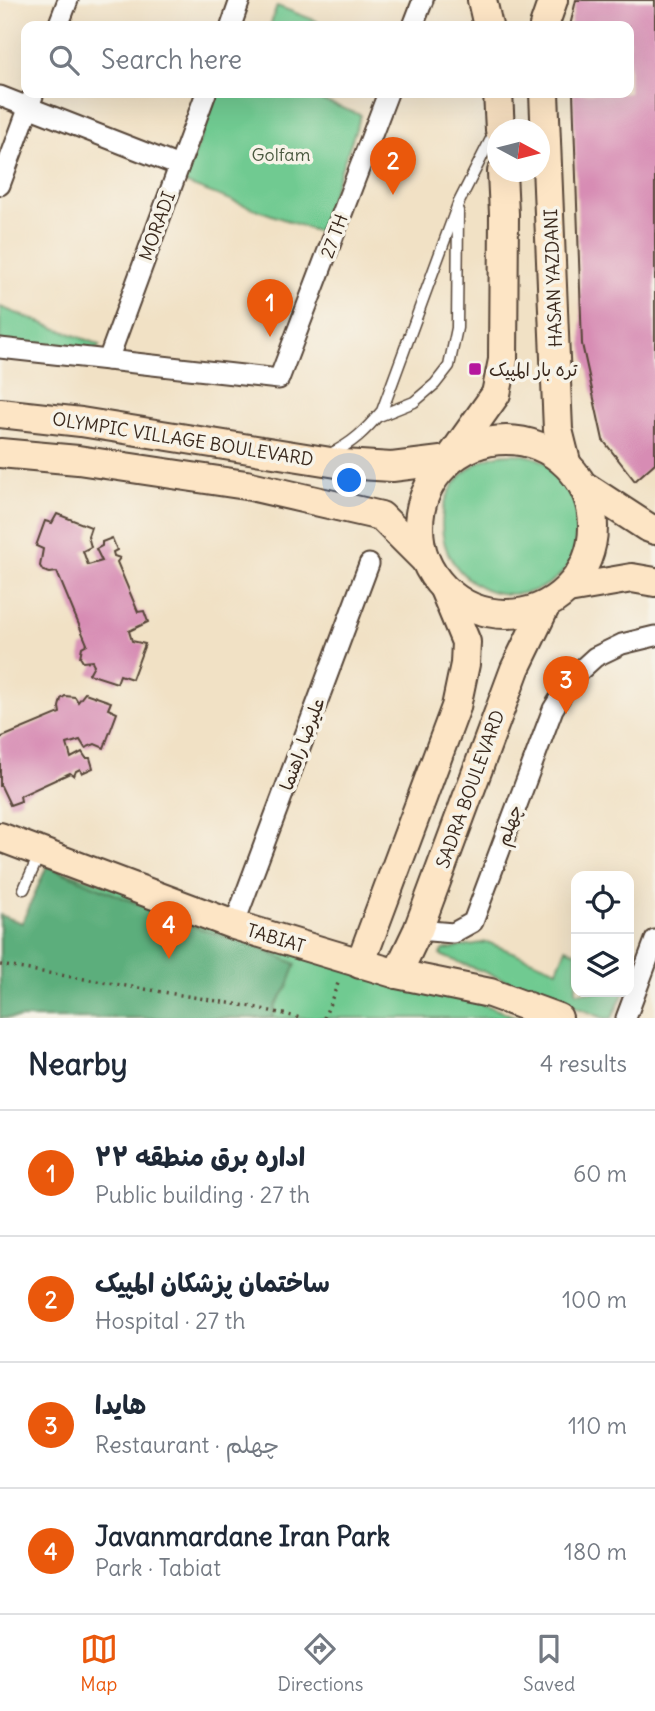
<!DOCTYPE html>
<html lang="en">
<head>
<meta charset="utf-8">
<style>
  body { margin:0; font-family:Delius,"Playpen Sans Arabic",sans-serif; background:#f6f6f7; color:#1f2937 }
  .controls { position:absolute; right:21px; bottom:21px; display:grid; overflow:hidden; border-radius:14px; box-shadow:0 7px 28px #0002 }
  .controls button { width:63px; height:63px; display:grid; place-items:center; padding:0; border:0; border-bottom:2px solid #e0e1e3; background:#fff; color:#1f2937; font:35px sans-serif }
  .compass { position:absolute; left:487px; top:119px; width:63px; height:63px; border-radius:50%; background:#fff; box-shadow:0 7px 28px #0002; rotate:97deg }
  .you { position:absolute; left:350px; top:481px; width:24px; height:24px; margin:-18px; border:5px solid #fff; border-radius:50%; background:#1a73e8; box-shadow:0 0 0 10px #1a73e833 }
  .badge { display:grid; place-items:center; width:46px; height:46px; border-radius:50%; background:#ea580c; color:#fff; font-size:23px; font-weight:700 }
  .pin { position:absolute; translate:-50% -58px; filter:drop-shadow(0 2px 4px #0008) }
  .pin::after { content:''; position:absolute; top:37px; width:24px; height:21px; background:inherit; clip-path:polygon(0 0,100% 0,50% 100%) }
  .list { margin:0; padding:0; list-style:none }
  h2 { display:flex; justify-content:space-between; align-items:center; height:91px; margin:0; padding:0 28px; font-size:30px }
  h2 small { font-size:23px; font-weight:400; color:#747a83 }
  .list li { display:grid; grid-template-columns:46px 1fr auto; gap:21px; align-items:center; box-sizing:border-box; height:126px; padding:0 28px; border-top:2px solid #e0e1e3 }
  .list b { display:block; font-size:26px; white-space:nowrap }
  .list p { margin:0; font-size:23px; white-space:nowrap; color:#747a83 }
  .list em { font-size:23px; font-style:normal; color:#747a83 }
  .icon { flex:none; width:38px; height:38px; fill:none; stroke:currentColor; stroke-width:2; stroke-linecap:round; stroke-linejoin:round }
  .map { position:relative; flex:none; width:655px; height:1018px; overflow:hidden }
  .search { position:absolute; background:#fff; box-shadow:0 7px 28px #0002; left:21px; right:21px; top:21px; height:77px; display:flex; align-items:center; gap:18px; box-sizing:border-box; padding:0 24px; border-radius:14px; color:#747a83; font-size:26px }
  .sheet { height:595px; background:#fff }
  nav { display:flex; justify-content:space-around; align-items:center; box-sizing:border-box; height:98px; border-top:2px solid #e0e1e3; background:#fff; font-size:19px; color:#747a83 }
  nav a { display:grid; justify-items:center; gap:4px }
  nav .on { color:#ea580c }
  .map>svg:first-child { display:block }
  .green { fill:#70ca91; stroke:#567a58; stroke-width:2 }
  .forest { fill:#5cae7b; stroke:#4c6c4c; stroke-width:2 }
  .building { fill:#d78cb4 }
  .lines { fill:none; stroke-linecap:round; stroke-linejoin:round }
  .lane-casing { stroke:#564537; stroke-width:13 }
  .street-casing { stroke:#564537; stroke-width:23 }
  .secondary-casing { stroke:#564537; stroke-width:32 }
  .path { stroke:#564537; stroke-width:3.5; stroke-dasharray:2 5; stroke-linecap:butt }
  .lane { stroke:#fff; stroke-width:10 }
  .street { stroke:#fff; stroke-width:19 }
  .secondary { stroke:#fde5c5; stroke-width:28 }
  .poi-dot { fill:#b5179e; stroke:#f7f3e8; stroke-width:2.5 }
  .labels { text-anchor:middle; dominant-baseline:central; stroke-width:7; stroke-linejoin:round; paint-order:stroke }
  .park-label { font-size:18px; fill:#4b5a40; stroke:#f7f3e8 }
  .street-label { font-size:18px; fill:#3b2a1e; stroke:#f7f3e8 }
  .poi-label { font-size:18px; fill:#3b2a1e; stroke:#f7f3e8; text-anchor:start }
</style>
</head>
<body>
<div class="map">
<svg width="655" height="1018" viewBox="0 0 655 1018">
  <rect width="100%" height="100%" fill="#f7f3e8"/>
  <filter id="ink" filterUnits="userSpaceOnUse"><feTurbulence type="fractalNoise" baseFrequency=".0143" numOctaves="2"/><feDisplacementMap in="SourceGraphic" scale="14" xChannelSelector="R" yChannelSelector="G"/><feConvolveMatrix kernelMatrix="1 2 1 2 8 2 1 2 1" color-interpolation-filters="sRGB"/></filter>
  <filter id="wash" filterUnits="userSpaceOnUse"><feTurbulence type="fractalNoise" baseFrequency=".00686" numOctaves="4" result="noise"/><feDisplacementMap in="SourceGraphic" scale="28" xChannelSelector="R" yChannelSelector="G"/><feGaussianBlur stdDeviation="1.57" result="paint"/><feColorMatrix in="noise" values="0 0 0 0 0 0 0 0 0 0 0 0 0 0 0 0 0 1.4 0 .05"/><feComposite in="paint" operator="in"/></filter>
  <g filter="url(#wash)">
    <rect width="100%" height="100%" fill="#f1e1c5"/>
    <g class="green">
      <path d="M277 6 317 21 315 26H270Z"/>
      <path d="M217 93H302L361 115 318 232 184 183Z"/>
      <path d="M0 307 100 345 94 353 0 341Z"/>
      <circle cx="512" cy="524" r="70"/>
      <path d="M47 866 442 989 519 1018H0V915L22 923Z"/>
      <path d="M487 942 557 970 566 948 576 952V992H624L612 1018H604L440 955 443 950Z"/>
    </g>
    <path class="forest" d="M47 866 186 924 259 948 296 964 287 988 275 1006 272 1018H0V915L22 923Z"/>
    <g id="blocks">
      <g class="building">
        <path d="M576 0H655V463L635 481 603 440 582 344 573 93H629V26H570Z"/>
        <path d="M57 514 91 527 88 536 91 547 83 551 88 565 102 561 96 549 102 546V542L112 538 117 550 113 552 114 556 120 558 117 562 138 612 144 611 148 622 129 631 132 641 145 644 132 679 120 675 117 683 89 674 94 665 92 661 83 662 80 657 82 647 87 644 57 572 50 573 43 571 40 566 43 549 36 546 45 521 52 523Z"/>
        <path d="M85 693 111 702 108 709 117 713 104 748 95 744 85 748 80 740 67 744 71 758 82 752 86 758H90L93 768 82 773 80 769 76 771 74 776 70 773 20 796 21 801 10 805 1 786H0V738L60 713 59 707 61 699 65 696 75 697 78 702Z"/>
      </g>
    </g>
  </g>
  <g filter="url(#ink)">
    <use href="#blocks" fill-opacity="0" stroke="#564537" stroke-width="2"/>
    <g class="lines">
      <g class="lane-casing">
        <g id="lane">
          <path d="M379 416 414 402 435 384 449 366 457 328 458 211"/>
          <path d="M330 454C353 443 365 431 382 411L458 204 496 129"/>
          <path d="M24 889 40 853"/>
        </g>
      </g>
      <g class="street-casing">
        <g id="street">
          <path d="M58 26 68 0"/>
          <path d="M231 26 240 0"/>
          <path d="M413 26 423 0"/>
          <path d="M0 96 179 166"/>
          <path d="M0 185 34 93"/>
          <path d="M0 348 279 379 388 93"/>
          <path d="M108 360 206 93"/>
          <path d="M234 925 369 564"/>
          <path d="M418 930 453 933 473 922 553 709 573 677 595 657 622 644 655 636"/>
          <path d="M626 1018 655 940"/>
        </g>
      </g>
      <g class="secondary-casing">
        <g id="secondary">
          <path d="M482 0 488 26"/>
          <path d="M544 26 553 0"/>
          <path d="M498 93 500 130"/>
          <path d="M544 93 558 430 566 462"/>
          <path d="M0 413 81 422 343 464 392 467 449 460 496 394 503 360 504 214 502 172"/>
          <circle cx="506" cy="527" r="87"/>
          <path d="M0 453 78 460 246 485 381 516 425 560"/>
          <path d="M584 486 647 527 655 530"/>
          <path d="M568 589 632 578 655 582"/>
          <path d="M0 837 234 925 397 974 490 993 558 1018"/>
          <path d="M360 964 456 707 465 664 466 642 444 589"/>
          <path d="M397 974 418 930 515 669 546 605"/>
        </g>
      </g>
      <g class="path">
        <path d="M0 965 253 1007 301 1018"/>
        <path d="M324 1018 339 981"/>
      </g>
      <use href="#lane" class="lane"/>
      <use href="#street" class="street"/>
      <use href="#secondary" class="secondary"/>
    </g>
  </g>
  <rect class="poi-dot" x="468" y="362" width="14" height="14" rx="3.5"/>
  <g class="labels">
    <g class="park-label">
      <text x="281" y="154">Golfam</text>
    </g>
    <g class="street-label">
      <text transform="translate(157 226) rotate(-70)">MORADI</text>
      <text transform="translate(334 236) rotate(-69)">27 TH</text>
      <text transform="translate(553 278) rotate(-92)">HASAN YAZDANI</text>
      <text transform="translate(183 439) rotate(9)">OLYMPIC VILLAGE BOULEVARD</text>
      <text transform="translate(302 744) rotate(-70)">علیرضا راهنما</text>
      <text transform="translate(470 789) rotate(-70)">SADRA BOULEVARD</text>
      <text transform="translate(509 825) rotate(-70)">چهلم</text>
      <text transform="translate(276 938) rotate(17)">TABIAT</text>
    </g>
    <g class="poi-label">
      <text x="489" y="369">تره بار المپیک</text>
    </g>
  </g>
</svg>
<div class="controls">
<button><svg class="icon" aria-label="locate" viewBox="0 0 24 24"><circle cx="12" cy="12" r="6"/><path d="M12 2v4M12 18v4M2 12h4M18 12h4"/></svg></button>
<button><svg class="icon" aria-label="layers" viewBox="0 0 24 24"><path d="M12 4l9 5-9 5-9-5zM3 14l9 5 9-5"/></svg></button>
</div>
<svg class="compass" viewBox="-18 -18 36 36"><path d="M0-13l5 13h-10z" fill="#e53935"/><path d="M0 13l5-13h-10z" fill="#747a83"/></svg>
<div class="you"></div>
<div class="pin badge" style="left:270px;top:337px">1</div>
<div class="pin badge" style="left:393px;top:195px">2</div>
<div class="pin badge" style="left:566px;top:714px">3</div>
<div class="pin badge" style="left:169px;top:959px">4</div>
<div class="search"><svg class="icon" aria-label="search" viewBox="0 0 24 24"><circle cx="10" cy="10" r="6"/><path d="M15 15l6 6"/></svg>Search here</div>
</div>
<section class="sheet">
<h2>Nearby<small>4 results</small></h2>
<ul class="list">
<li><span class="badge">1</span><div><b>اداره برق منطقه ۲۲</b><p>Public building · 27 th</p></div><em>60 m</em></li>
<li><span class="badge">2</span><div><b>ساختمان پزشکان المپیک</b><p>Hospital · 27 th</p></div><em>100 m</em></li>
<li><span class="badge">3</span><div><b>هایدا</b><p>Restaurant · چهلم</p></div><em>110 m</em></li>
<li><span class="badge">4</span><div><b>Javanmardane Iran Park</b><p>Park · Tabiat</p></div><em>180 m</em></li>
</ul>
</section>
<nav>
<a class="on"><svg class="icon" aria-label="map" viewBox="0 0 24 24"><path d="M3 6l6-2 6 2 6-2v14l-6 2-6-2-6 2zM9 4v14M15 6v14"/></svg>Map</a>
<a><svg class="icon" aria-label="directions" viewBox="0 0 24 24"><path d="M12 3l9 9-9 9-9-9zM9 14v-3h6M13 9l2 2-2 2"/></svg>Directions</a>
<a><svg class="icon" aria-label="saved" viewBox="0 0 24 24"><path d="M7 4h10v16l-5-4-5 4z"/></svg>Saved</a>
</nav>
</body>
</html>
